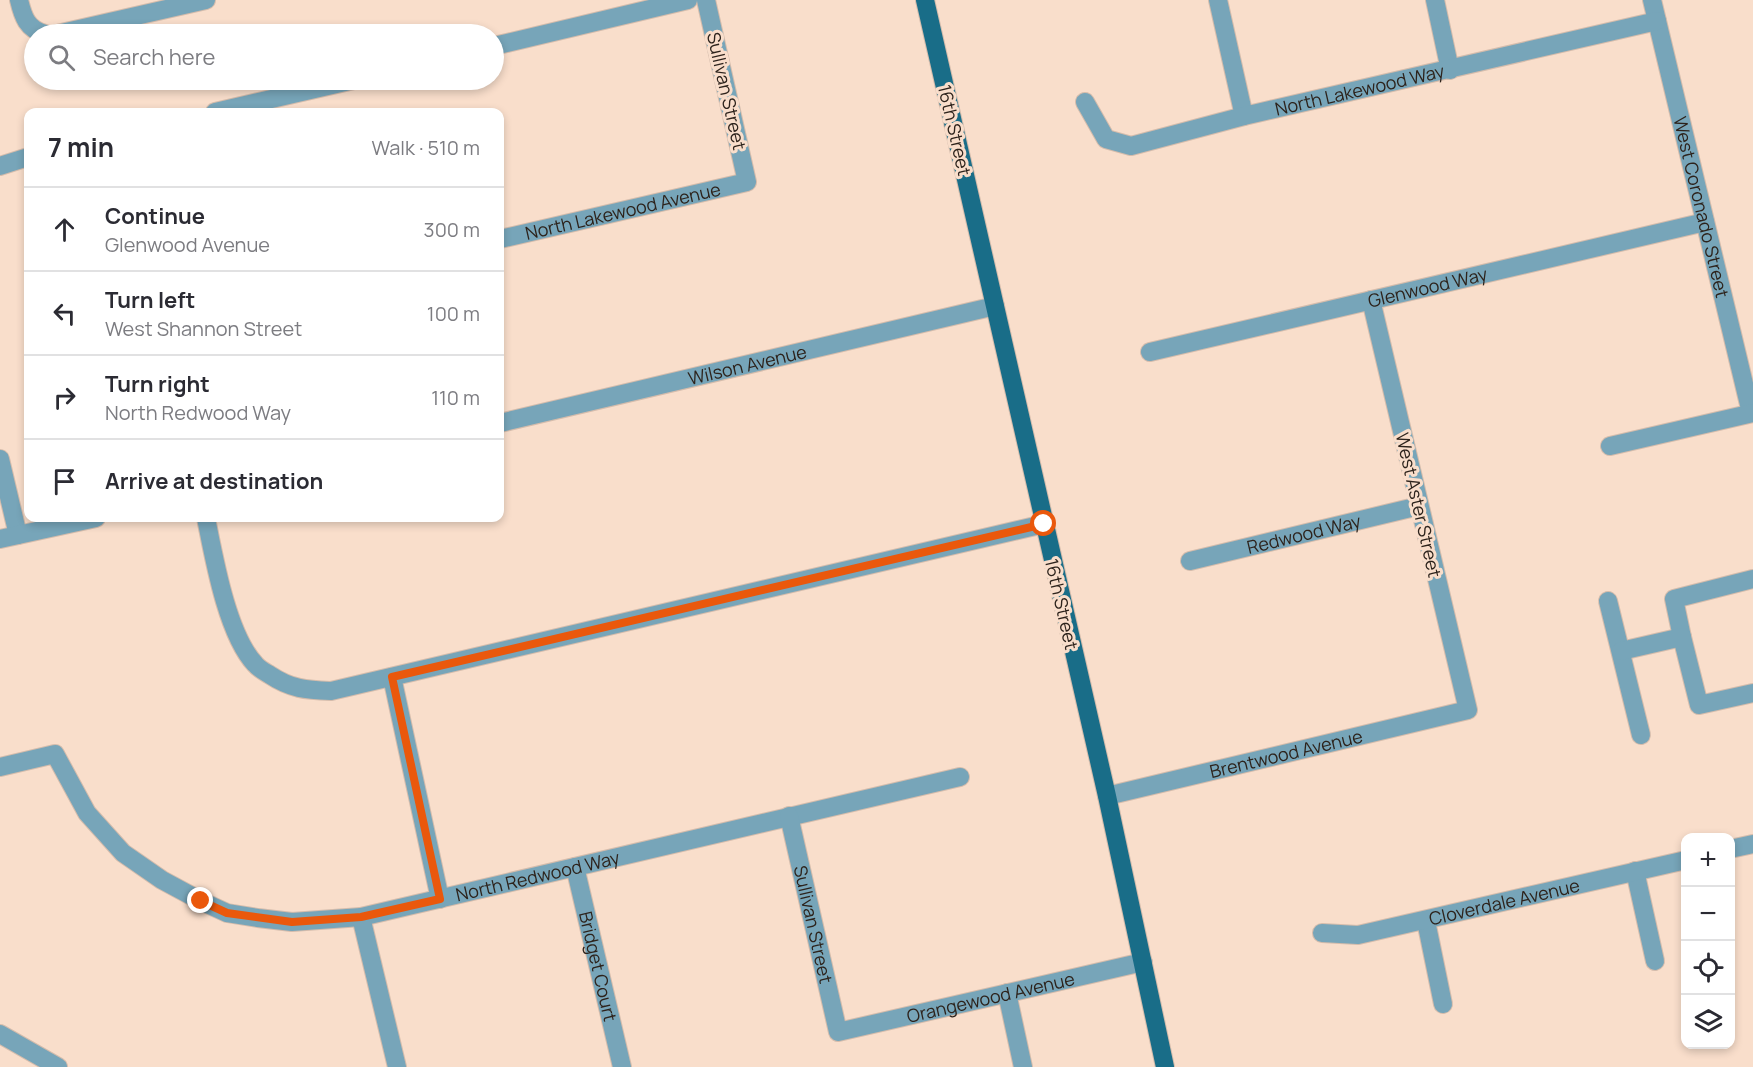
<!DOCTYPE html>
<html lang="en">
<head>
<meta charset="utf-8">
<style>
  body { margin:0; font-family:Manrope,sans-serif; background:#f7f7f7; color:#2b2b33 }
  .controls { position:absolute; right:18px; bottom:18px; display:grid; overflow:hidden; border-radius:12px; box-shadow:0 3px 9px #0003 }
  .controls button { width:54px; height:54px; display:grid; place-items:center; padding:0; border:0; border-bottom:2px solid #e1e1e2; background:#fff; color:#2b2b33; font:30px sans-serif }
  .stop { position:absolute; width:18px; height:18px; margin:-14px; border:4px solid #ea580c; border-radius:50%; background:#fff }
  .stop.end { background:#ea580c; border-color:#fff; box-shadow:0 2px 6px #0008 }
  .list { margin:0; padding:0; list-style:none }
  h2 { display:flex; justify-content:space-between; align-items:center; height:78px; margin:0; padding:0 24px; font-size:26px }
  h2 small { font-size:20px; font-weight:400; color:#7c7c81 }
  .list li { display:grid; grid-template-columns:39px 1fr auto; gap:18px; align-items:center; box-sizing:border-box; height:84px; padding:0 24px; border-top:2px solid #e1e1e2 }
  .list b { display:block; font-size:22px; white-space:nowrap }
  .list p { margin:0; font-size:20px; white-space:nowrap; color:#7c7c81 }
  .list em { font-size:20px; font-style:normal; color:#7c7c81 }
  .icon { flex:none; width:33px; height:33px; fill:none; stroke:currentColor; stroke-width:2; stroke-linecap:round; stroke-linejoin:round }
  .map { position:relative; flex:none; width:1753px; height:1067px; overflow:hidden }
  .search { position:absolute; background:#fff; box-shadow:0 3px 9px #0003; left:24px; top:24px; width:480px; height:66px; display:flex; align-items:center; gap:15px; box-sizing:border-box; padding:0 21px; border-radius:33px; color:#7c7c81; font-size:22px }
  .panel { position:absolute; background:#fff; box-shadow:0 3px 9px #0003; left:24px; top:108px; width:480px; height:414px; border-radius:12px }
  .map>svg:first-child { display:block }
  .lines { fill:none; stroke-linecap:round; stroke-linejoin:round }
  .street-casing { stroke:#d4bcac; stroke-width:20 }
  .primary-casing { stroke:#d4bcac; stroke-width:20 }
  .street { stroke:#77a5b9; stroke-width:18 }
  .primary { stroke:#196d88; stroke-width:18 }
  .route { stroke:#ea580c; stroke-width:8 }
  .labels { text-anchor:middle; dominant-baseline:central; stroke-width:6; stroke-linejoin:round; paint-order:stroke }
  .street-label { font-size:18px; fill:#2d231c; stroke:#f9decb }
</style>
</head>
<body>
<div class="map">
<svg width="1753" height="1067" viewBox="0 0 1753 1067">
  <rect width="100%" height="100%" fill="#f9decb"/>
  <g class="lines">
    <g class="street-casing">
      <g id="street">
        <path d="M19 0C23 17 27 29 45 34"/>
        <path d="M1218 0 1244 116"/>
        <path d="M1435 0 1450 70"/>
        <path id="s1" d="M1652 0 1751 413"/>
        <path d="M57 34 206 0"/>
        <path d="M494 46 688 0"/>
        <path id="s2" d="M1085 102 1106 139 1131 146 1244 116 1657 21"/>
        <path d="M215 112 354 80"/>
        <path d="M0 166 28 157"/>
        <path id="s3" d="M500 239 747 182 706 0"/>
        <path id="s4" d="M1150 352 1705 222"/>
        <path id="s5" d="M500 423 995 306"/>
        <path d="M1610 446 1753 413"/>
        <path d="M0 459 18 535"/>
        <path d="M206 518C214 558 227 634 255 664 259 669 265 672 270 675 291 689 306 690 331 691L1044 524"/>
        <path d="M0 539 96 518"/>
        <path id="s6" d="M1190 561 1419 506"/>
        <path d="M1608 601 1641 735"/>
        <path d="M1682 637 1674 599 1753 579"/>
        <path d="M1621 651 1682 637 1699 705 1753 693"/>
        <path d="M392 677 440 899"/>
        <path id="s7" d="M0 767 55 754 87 813 123 853 162 880 201 901 227 913 258 918 292 922 361 917 960 777"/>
        <path id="s8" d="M1107 796 1468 710 1371 300"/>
        <path id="s9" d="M789 816 838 1032 1143 962"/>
        <path d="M1730 849 1753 844"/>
        <path id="s10" d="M575 867 622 1067"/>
        <path d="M1635 871 1655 961"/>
        <path d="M361 917 397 1067"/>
        <path d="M1426 921 1443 1004"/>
        <path id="s11" d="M1322 933 1358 935 1686 860"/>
        <path d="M1007 993 1023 1067"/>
        <path d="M0 1034 58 1067"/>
      </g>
    </g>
    <g class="primary-casing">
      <path id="primary" d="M925 0 1107 796 1165 1067"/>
    </g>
    <use href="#street" class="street"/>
    <use href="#primary" class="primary"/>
  </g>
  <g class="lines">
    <path class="route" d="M201 901 227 913 292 922 361 917 440 899 392 677 1044 524"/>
  </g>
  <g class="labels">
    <g class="street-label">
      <text stroke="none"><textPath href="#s2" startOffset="304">North Lakewood Way</textPath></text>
      <text transform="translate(727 91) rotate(77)">Sullivan Street</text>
      <text transform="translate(955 130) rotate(77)">16th Street</text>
      <text stroke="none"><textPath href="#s1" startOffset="213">West Coronado Street</textPath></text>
      <text stroke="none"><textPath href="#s3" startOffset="126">North Lakewood Avenue</textPath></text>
      <text stroke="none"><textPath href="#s4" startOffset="285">Glenwood Way</textPath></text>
      <text stroke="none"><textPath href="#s5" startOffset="254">Wilson Avenue</textPath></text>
      <text transform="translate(1419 505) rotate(77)">West Aster Street</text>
      <text stroke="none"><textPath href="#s6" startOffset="117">Redwood Way</textPath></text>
      <text transform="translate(1062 604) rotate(77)">16th Street</text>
      <text stroke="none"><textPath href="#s8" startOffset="184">Brentwood Avenue</textPath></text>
      <text stroke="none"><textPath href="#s7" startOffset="614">North Redwood Way</textPath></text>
      <text stroke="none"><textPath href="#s11" startOffset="186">Cloverdale Avenue</textPath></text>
      <text stroke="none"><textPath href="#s9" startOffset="111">Sullivan Street</textPath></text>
      <text stroke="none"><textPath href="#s10" startOffset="102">Bridget Court</textPath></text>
      <text stroke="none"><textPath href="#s9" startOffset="378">Orangewood Avenue</textPath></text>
    </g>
  </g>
</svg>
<div class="controls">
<button>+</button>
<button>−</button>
<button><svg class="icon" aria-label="locate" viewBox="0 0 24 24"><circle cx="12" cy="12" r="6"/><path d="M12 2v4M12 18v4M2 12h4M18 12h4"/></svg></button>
<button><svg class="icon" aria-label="layers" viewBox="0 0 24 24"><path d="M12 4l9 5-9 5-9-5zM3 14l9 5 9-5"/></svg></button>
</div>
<div class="stop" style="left:1044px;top:524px"></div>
<div class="stop end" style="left:201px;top:901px"></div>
<div class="search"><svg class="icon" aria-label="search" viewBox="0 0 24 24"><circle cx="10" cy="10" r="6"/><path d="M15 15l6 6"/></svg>Search here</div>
<section class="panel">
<h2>7 min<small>Walk · 510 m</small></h2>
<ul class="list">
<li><svg class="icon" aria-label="ahead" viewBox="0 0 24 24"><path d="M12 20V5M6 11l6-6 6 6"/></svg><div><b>Continue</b><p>Glenwood Avenue</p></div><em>300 m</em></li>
<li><svg class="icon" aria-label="left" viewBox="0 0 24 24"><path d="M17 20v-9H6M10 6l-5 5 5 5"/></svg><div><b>Turn left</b><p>West Shannon Street</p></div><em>100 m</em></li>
<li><svg class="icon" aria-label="right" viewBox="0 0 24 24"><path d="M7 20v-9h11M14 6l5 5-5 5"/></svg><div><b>Turn right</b><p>North Redwood Way</p></div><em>110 m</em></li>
<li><svg class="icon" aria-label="arrive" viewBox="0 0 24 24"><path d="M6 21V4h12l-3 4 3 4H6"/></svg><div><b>Arrive at destination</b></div></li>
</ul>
</section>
</div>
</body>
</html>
